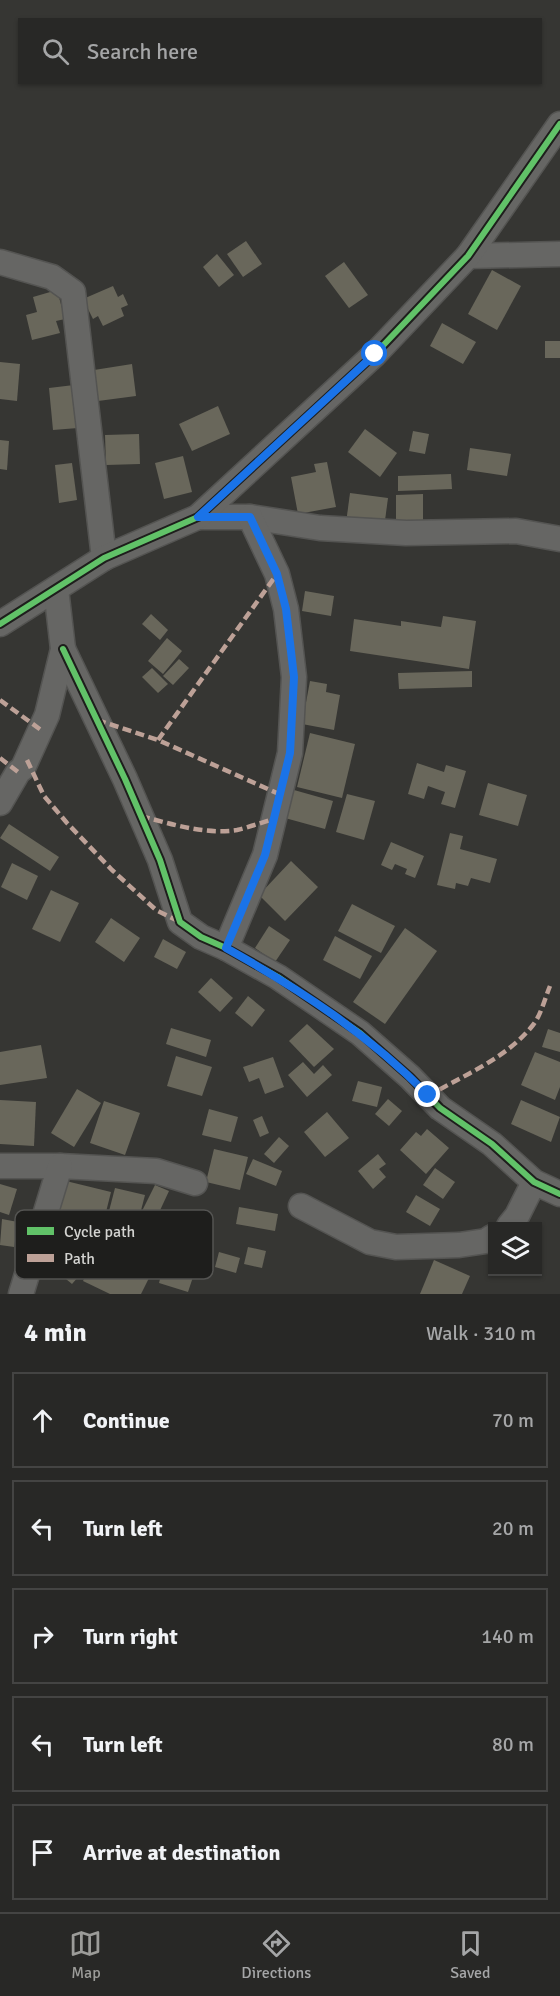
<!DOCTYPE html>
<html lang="en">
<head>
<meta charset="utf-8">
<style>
  body { margin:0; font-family:Signika,sans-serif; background:#30302e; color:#f1f3f6 }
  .controls { position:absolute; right:18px; bottom:18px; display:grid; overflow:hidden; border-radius:0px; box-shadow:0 2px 4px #0004 }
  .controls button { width:54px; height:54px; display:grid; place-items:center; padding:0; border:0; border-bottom:2px solid #444443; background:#282826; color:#f1f3f6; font:30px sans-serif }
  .stop { position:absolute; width:18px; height:18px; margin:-14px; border:4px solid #1a73e8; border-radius:50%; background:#fff }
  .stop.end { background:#1a73e8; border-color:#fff; box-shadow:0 2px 6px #0008 }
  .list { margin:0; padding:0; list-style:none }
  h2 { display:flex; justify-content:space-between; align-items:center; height:78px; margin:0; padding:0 24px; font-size:26px }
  h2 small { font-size:20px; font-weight:400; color:#a5a6a7 }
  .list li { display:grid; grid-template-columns:39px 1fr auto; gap:18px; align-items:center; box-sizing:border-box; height:96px; margin:0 12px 12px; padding:0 12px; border:2px solid #444443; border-radius:0px }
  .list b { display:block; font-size:22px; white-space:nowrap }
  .list em { font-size:20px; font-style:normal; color:#a5a6a7 }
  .icon { flex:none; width:33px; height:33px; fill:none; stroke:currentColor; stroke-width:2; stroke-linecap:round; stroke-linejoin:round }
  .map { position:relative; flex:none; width:560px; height:1294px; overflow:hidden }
  .search { position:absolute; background:#282826; box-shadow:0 2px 4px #0004; left:18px; right:18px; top:18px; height:66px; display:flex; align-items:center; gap:15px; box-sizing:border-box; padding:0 21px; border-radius:0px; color:#a5a6a7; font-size:22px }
  .sheet { height:618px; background:#282826 }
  nav { display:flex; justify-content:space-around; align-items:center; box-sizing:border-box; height:84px; border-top:2px solid #444443; background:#282826; font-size:16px; color:#a5a6a7 }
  nav a { display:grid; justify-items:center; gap:3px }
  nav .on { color:#9c9c99 }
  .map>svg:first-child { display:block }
  .building { fill:#69675b }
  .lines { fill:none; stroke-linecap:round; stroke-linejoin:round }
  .minor-casing { stroke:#545452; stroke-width:27 }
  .minor { stroke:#666664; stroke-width:24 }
  .quiet { stroke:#bda197; stroke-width:4.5; stroke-dasharray:9 4.5; stroke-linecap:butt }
  .cycleway-casing { stroke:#1e1e1c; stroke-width:10 }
  .cycleway { stroke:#61c268; stroke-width:6 }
  .route { stroke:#1a73e8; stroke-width:8 }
  .key { fill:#1e1e1c; stroke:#545452; stroke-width:1.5 }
  .key-label { font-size:16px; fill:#d3d3d0 }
</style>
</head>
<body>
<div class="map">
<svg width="560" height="1294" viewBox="0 0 560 1294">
  <rect width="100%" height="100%" fill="#363633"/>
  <g class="building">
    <path d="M246 241 262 264 243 277 227 254Z"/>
    <path d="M217 254 234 275 219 287 203 267Z"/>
    <path d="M344 262 368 295 349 308 325 276Z"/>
    <path d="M492 270 521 286 497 330 468 314Z"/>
    <path d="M113 286 118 297 123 294 128 305 121 308 124 316 103 326 98 316 93 319 83 299Z"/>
    <path d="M57 290 65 319 56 321 60 333 32 340 26 315 37 312 33 297Z"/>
    <path d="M442 323 476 342 463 364 430 346Z"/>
    <rect x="545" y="341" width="15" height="17"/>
    <path d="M0 362 20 364 17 401 0 399Z"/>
    <path d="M132 364 136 396 98 401 94 370Z"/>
    <path d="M74 385 78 428 53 430 49 388Z"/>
    <path d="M218 406 230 434 192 451 179 424Z"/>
    <path d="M365 429 397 453 380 477 348 452Z"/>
    <path d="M413 431 429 434 425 454 409 451Z"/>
    <path d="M139 434 140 464 106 465 105 435Z"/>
    <path d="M0 440 9 441 7 470 0 469Z"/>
    <path d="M470 448 511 454 507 476 467 470Z"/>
    <path d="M183 456 192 492 164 499 155 463Z"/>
    <path d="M327 462 336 507 298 514 291 477 316 472 314 464Z"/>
    <path d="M72 463 77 500 59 503 55 465Z"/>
    <path d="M451 474 452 489 398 491V476Z"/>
    <path d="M350 493 388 498 384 528 346 523Z"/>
    <path d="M423 494V524H396V495Z"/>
    <path d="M305 591 334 596 331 616 302 611Z"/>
    <path d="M151 614 168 630 160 640 142 624Z"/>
    <path d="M443 616 476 621 469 669 350 651 354 619 401 626V621L441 627Z"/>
    <path d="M167 638 182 651 163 674 148 661Z"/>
    <path d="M179 659 189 668 173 685 163 676Z"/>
    <path d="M152 668 168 684 158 693 142 677Z"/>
    <path d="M472 671V687L399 689 398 673Z"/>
    <path d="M310 681 327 684 326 692 340 695 334 730 302 724Z"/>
    <path d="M310 733 355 744 342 798 297 787Z"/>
    <path d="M417 763 444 772 446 765 466 771 455 808 441 804 445 792 428 786 424 799 408 794Z"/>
    <path d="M488 783 527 795 518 826 479 815Z"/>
    <path d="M294 790 333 801 325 829 285 818Z"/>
    <path d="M347 794 375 801 364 840 336 832Z"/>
    <path d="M9 824 59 857 50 871 0 838Z"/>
    <path d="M450 833 463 836 460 849 497 859 490 883 471 878 468 886 456 883 455 889 437 885Z"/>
    <path d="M391 842 424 856 415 878 405 874 407 869 395 864 392 870 381 865Z"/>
    <path d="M291 861 318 887 285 921 259 895Z"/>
    <path d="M12 863 38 876 27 900 1 887Z"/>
    <path d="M51 890 79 903 60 942 32 929Z"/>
    <path d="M352 904 395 926 381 953 338 931Z"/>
    <path d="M111 918 140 938 124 962 95 942Z"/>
    <path d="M269 926 290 940 275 962 255 948Z"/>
    <path d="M405 928 437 951 385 1024 353 1002Z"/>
    <path d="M335 936 372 956 360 979 323 960Z"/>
    <path d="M163 939 186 952 177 969 154 957Z"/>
    <path d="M211 978 233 998 220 1012 198 992Z"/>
    <path d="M248 996 265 1010 252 1027 235 1013Z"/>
    <path d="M307 1024 334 1049 314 1067 289 1041Z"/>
    <path d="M171 1028 211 1040 206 1057 166 1044Z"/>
    <path d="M548 1029 560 1033V1052L542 1047Z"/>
    <path d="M41 1045 47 1078 0 1085V1052Z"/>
    <path d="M535 1052 560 1062V1087L555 1100 521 1085Z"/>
    <path d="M176 1056 212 1067 202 1096 167 1086Z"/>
    <path d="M273 1057 284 1087 265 1094 259 1078 249 1082 243 1067Z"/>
    <path d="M303 1062 314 1074 323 1065 332 1075 307 1097 288 1075Z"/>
    <path d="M358 1081 382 1087 377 1107 352 1101Z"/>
    <path d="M77 1089 101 1103 74 1147 51 1133Z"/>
    <path d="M388 1099 402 1111 389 1126 375 1114Z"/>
    <path d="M0 1100 36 1102 34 1146 0 1144Z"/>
    <path d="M521 1100 560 1117 551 1142 511 1124Z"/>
    <path d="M104 1101 140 1113 125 1155 90 1143Z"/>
    <path d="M209 1109 238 1117 231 1142 202 1135Z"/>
    <path d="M327 1112 349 1138 325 1157 304 1132Z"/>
    <path d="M262 1116 269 1133 260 1137 253 1120Z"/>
    <path d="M427 1129 449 1148 426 1174 400 1150 416 1132 421 1136Z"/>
    <path d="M279 1137 289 1146 274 1163 264 1154Z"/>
    <path d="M214 1149 248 1157 240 1190 206 1182Z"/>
    <path d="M378 1154 386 1164 379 1169 386 1177 373 1189 358 1171Z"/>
    <path d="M253 1159 282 1171 276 1186 246 1174Z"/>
    <path d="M435 1168 455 1182 443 1199 423 1185Z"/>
    <path d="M66 1181 111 1192 103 1224 58 1213Z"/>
    <path d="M0 1184 17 1189 9 1215 0 1212Z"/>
    <path d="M155 1185 169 1191 156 1219 141 1213Z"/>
    <path d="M115 1188 145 1195 138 1222 108 1215Z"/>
    <path d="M416 1195 440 1209 430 1226 406 1212Z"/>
    <path d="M239 1207 278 1214 275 1231 236 1224Z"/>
    <path d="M2 1219 18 1222 14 1247 0 1245Z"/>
    <path d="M102 1242 154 1268 141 1294H110L83 1281Z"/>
    <path d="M248 1247 266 1251 262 1268 244 1264Z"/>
    <path d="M62 1248 86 1268 72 1284 48 1264Z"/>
    <path d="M219 1252 240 1258 236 1273 215 1267Z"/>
    <path d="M434 1260 470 1276 462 1294H420Z"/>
    <path d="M163 1267 193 1277 188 1292 159 1283Z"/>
  </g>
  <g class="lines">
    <g class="minor-casing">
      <g id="minor">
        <path d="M468 256 560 254"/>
        <path d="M0 262 52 277 73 292 104 558"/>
        <path d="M198 517H250L320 528 406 533 516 531 560 539"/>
        <path d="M0 624 104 558 198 517 375 354 468 256 560 124"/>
        <path d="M63 649 125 779 160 860 180 922 201 937 226 948 278 977 360 1033 410 1077 440 1108 492 1144 534 1182 560 1194"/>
        <path d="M0 803 18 772 23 768 47 715 63 649 56 589"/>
        <path d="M226 948 265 855 290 753 294 677 286 609 277 574 250 517"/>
        <path d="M0 1166H60L156 1171 195 1183"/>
        <path d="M301 1206 370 1242 396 1247 459 1245 486 1241 492 1237"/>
        <path d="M509 1226 517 1216 534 1182"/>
        <path d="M21 1294 60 1166"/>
      </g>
    </g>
    <use href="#minor" class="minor"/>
    <g class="quiet">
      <path d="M0 700 41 730"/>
      <path d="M97 720 158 740 279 794"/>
      <path d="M158 740 277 574"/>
      <path d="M0 758 18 772"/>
      <path d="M27 760 44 796 67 823 112 870 156 910 180 922"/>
      <path d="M141 816C171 824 206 835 237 830 249 827 261 823 273 819"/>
      <path d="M428 1096C464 1075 507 1058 533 1025 541 1015 545 998 550 986"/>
    </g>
    <g class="cycleway-casing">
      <g id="cycleway">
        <path d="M0 624 104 558 198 517 375 354 468 256 560 124"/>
        <path d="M63 649 125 779 160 860 180 922 201 937 226 948 278 977 360 1033 410 1077 440 1108 492 1144 534 1182 560 1194"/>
      </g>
    </g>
    <use href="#cycleway" class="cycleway"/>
  </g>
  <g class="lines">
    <path class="route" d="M375 354 198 517H250L277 574 286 609 294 677 290 753 265 855 226 948C301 990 368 1034 428 1095"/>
  </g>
  <rect x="15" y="1210" width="198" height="69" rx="9" class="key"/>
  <rect x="27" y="1227" width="27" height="8" fill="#61c268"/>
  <rect x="27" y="1254" width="27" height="8" fill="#bda197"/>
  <g class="key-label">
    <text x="64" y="1237">Cycle path</text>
    <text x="64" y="1264">Path</text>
  </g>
</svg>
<div class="controls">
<button><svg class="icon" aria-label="layers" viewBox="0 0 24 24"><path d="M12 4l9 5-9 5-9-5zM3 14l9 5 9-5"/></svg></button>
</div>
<div class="stop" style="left:375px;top:354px"></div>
<div class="stop end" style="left:428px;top:1095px"></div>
<div class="search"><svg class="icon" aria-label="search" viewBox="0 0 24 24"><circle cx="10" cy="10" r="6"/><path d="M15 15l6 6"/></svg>Search here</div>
</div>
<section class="sheet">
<h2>4 min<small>Walk · 310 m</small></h2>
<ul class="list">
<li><svg class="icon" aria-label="ahead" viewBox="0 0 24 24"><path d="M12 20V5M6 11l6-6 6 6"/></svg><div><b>Continue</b></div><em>70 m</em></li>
<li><svg class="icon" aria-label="left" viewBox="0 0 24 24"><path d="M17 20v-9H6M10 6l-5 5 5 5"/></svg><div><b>Turn left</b></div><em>20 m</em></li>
<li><svg class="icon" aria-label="right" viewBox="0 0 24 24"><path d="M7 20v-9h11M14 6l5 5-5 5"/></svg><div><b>Turn right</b></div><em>140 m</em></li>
<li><svg class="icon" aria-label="left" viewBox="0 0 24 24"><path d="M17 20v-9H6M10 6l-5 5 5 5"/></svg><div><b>Turn left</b></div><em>80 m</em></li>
<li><svg class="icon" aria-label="arrive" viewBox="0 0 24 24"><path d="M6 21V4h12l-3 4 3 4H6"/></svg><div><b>Arrive at destination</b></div></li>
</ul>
</section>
<nav>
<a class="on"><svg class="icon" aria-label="map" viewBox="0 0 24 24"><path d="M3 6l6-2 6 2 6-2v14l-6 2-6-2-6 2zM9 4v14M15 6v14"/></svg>Map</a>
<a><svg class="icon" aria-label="directions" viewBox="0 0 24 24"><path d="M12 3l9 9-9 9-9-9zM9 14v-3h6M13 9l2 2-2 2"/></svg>Directions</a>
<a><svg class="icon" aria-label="saved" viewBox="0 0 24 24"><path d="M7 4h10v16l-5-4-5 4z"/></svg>Saved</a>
</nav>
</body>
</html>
